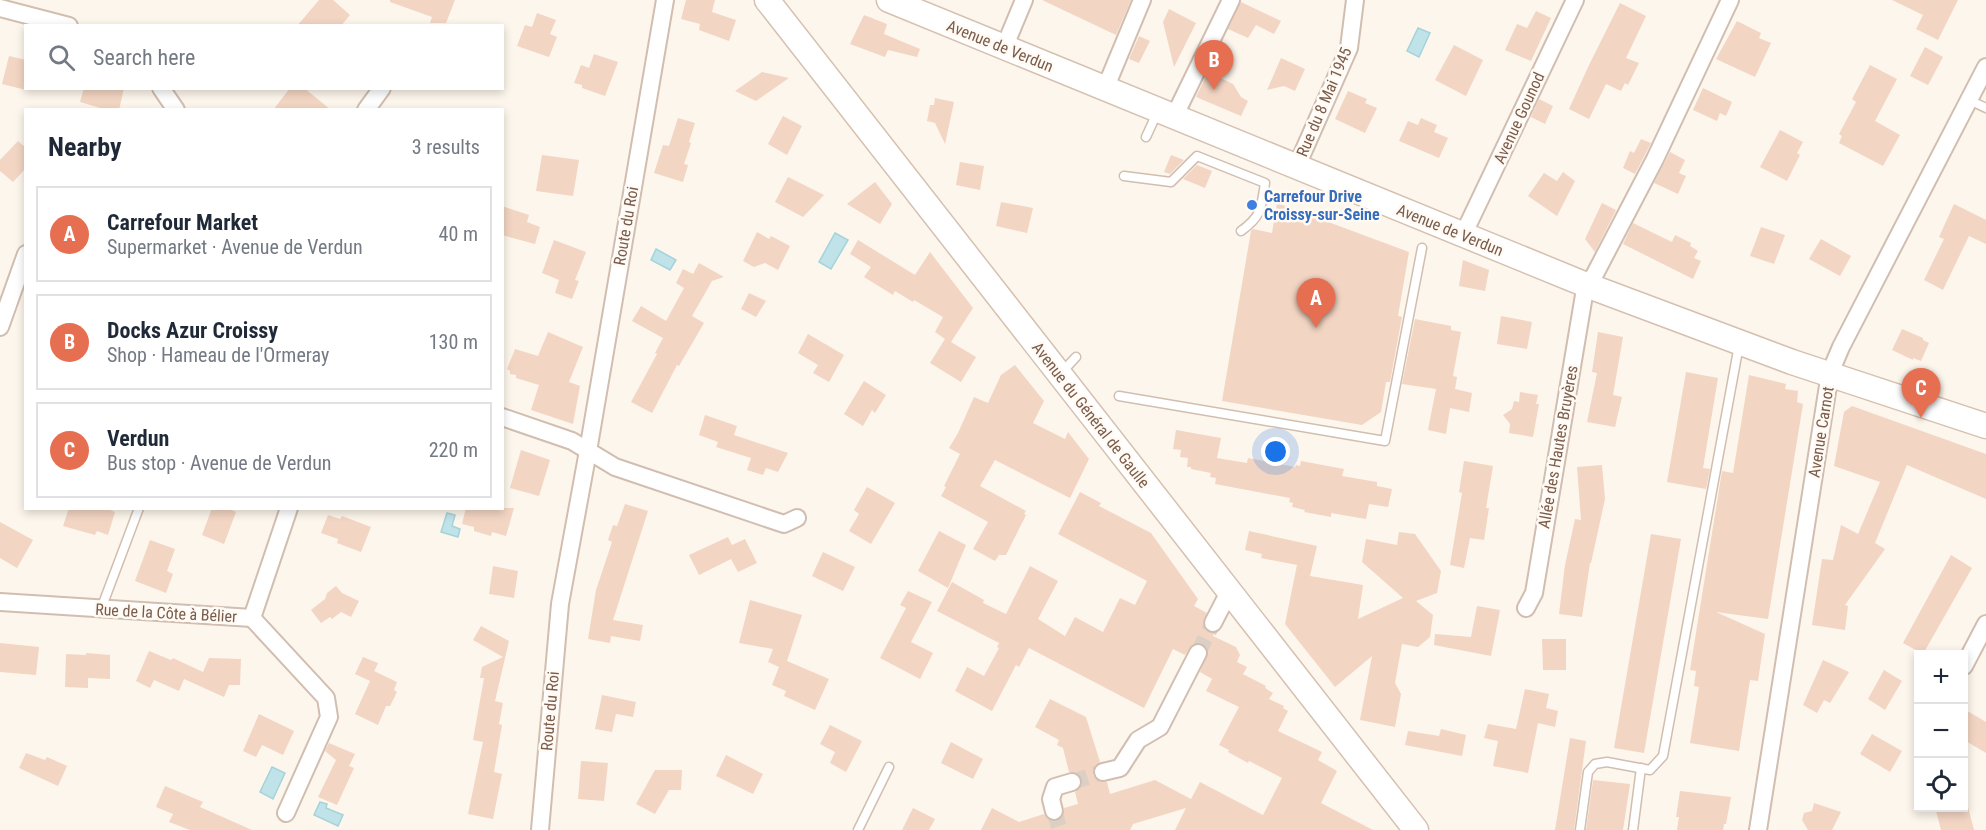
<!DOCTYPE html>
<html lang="en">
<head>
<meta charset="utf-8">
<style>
  body { margin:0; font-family:"Roboto Condensed",sans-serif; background:#f6f6f7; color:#1f2937 }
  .controls { position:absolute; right:18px; bottom:18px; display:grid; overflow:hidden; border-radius:0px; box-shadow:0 3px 9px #0003 }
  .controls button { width:54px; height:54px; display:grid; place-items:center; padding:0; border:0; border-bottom:2px solid #e0e1e3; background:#fff; color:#1f2937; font:30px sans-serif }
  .you { position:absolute; left:1276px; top:452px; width:21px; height:21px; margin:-15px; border:4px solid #fff; border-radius:50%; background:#1a73e8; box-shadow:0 0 0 9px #1a73e833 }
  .badge { display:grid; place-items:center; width:39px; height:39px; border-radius:50%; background:#e76f51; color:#fff; font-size:20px; font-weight:700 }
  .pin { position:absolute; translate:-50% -50px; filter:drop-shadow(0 2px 3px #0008) }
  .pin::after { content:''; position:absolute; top:32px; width:21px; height:18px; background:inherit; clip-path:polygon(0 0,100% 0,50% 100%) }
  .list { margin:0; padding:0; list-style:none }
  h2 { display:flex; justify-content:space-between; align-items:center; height:78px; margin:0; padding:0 24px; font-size:26px }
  h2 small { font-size:20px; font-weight:400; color:#747a83 }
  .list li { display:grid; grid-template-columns:39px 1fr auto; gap:18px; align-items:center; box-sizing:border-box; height:96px; margin:0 12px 12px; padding:0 12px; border:2px solid #e0e1e3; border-radius:0px }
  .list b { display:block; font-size:22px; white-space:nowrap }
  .list p { margin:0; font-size:20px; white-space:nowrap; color:#747a83 }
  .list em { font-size:20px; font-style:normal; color:#747a83 }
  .icon { flex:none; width:33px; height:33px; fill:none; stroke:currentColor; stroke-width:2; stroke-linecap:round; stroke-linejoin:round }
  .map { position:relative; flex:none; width:1986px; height:830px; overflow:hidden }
  .search { position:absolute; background:#fff; box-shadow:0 3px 9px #0003; left:24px; top:24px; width:480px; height:66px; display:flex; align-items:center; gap:15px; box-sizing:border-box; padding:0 21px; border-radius:0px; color:#747a83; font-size:22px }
  .panel { position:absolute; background:#fff; box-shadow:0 3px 9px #0003; left:24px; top:108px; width:480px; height:402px; border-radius:0px }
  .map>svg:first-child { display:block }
  .water { fill:#bfe3e8; stroke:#a5d3da; stroke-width:1.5 }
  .building { fill:#f3d5c3 }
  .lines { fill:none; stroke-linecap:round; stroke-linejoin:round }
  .street-tunnel { stroke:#dcd0c4; stroke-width:16; stroke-dasharray:16 8; stroke-linecap:butt }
  .lane-casing { stroke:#d1beb0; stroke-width:11 }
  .street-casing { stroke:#d1beb0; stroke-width:20 }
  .secondary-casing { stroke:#d6c0b0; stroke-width:27 }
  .lane { stroke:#fff; stroke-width:8 }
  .street { stroke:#fff; stroke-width:16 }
  .secondary { stroke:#fff; stroke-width:24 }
  .shop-dot { fill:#3f7fe0; stroke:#fffaf3; stroke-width:2 }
  .labels { text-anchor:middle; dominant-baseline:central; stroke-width:5; stroke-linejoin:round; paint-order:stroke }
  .street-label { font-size:16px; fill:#7a5c4d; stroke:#fffaf3 }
  .shop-label { font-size:16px; font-weight:bold; fill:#366cbe; stroke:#fffaf3; text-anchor:start }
</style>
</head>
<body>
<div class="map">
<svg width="1986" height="830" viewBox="0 0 1986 830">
  <rect width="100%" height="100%" fill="#fdf6ec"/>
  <g class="water">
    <path d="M1418 28 1430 33 1419 57 1407 51Z"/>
    <path d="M835 233 848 240 831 269 819 262Z"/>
    <path d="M656 249 676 260 670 270 651 260Z"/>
    <path d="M447 513 455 515 452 526 460 529 458 537 441 532Z"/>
    <path d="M272 767 285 773 273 799 260 792Z"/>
    <path d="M320 802 327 804 326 808 343 815 338 826 314 815Z"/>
  </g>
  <g class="building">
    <path d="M319 0H333L350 15 341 26H297Z"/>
    <path d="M390 0H455L446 23H430L432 17 390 2Z"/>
    <path d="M686 0H715L712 12 736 20 729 41 699 30 700 24 681 19Z"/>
    <path d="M1042 0H1131L1116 35Z"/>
    <path d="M1892 0H1958L1938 40 1916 29 1923 15Z"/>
    <path d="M1241 2 1281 21 1274 34 1256 25 1248 38 1228 29Z"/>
    <path d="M1620 3 1646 16 1626 58 1639 63 1628 85 1625 83 1621 91 1606 84 1589 119 1569 109 1589 65Z"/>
    <path d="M1169 9 1196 23 1174 67 1163 22Z"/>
    <path d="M1536 11 1551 18 1531 61 1505 50 1517 24 1527 28Z"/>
    <path d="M537 13 556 20 550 34 557 37 549 57 517 46 525 25 532 27Z"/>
    <path d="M864 15 887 24 884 34 920 49 917 57 888 50 885 57 850 44Z"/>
    <path d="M1737 21 1761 33 1759 38 1771 43 1755 77 1716 59Z"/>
    <path d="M1139 36 1150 41 1139 63 1129 59Z"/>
    <path d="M1454 45 1483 60 1466 96 1435 80Z"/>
    <path d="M1925 47 1943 57 1928 85 1910 76Z"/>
    <path d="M594 54 618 62 605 96 582 88V85L574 83 581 65 589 68Z"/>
    <path d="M9 56 26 60V90L2 84Z"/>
    <path d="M1281 58 1305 69 1295 91 1284 86 1267 90Z"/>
    <path d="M1870 65 1897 79 1875 121 1900 135 1883 166 1839 143 1842 136 1839 134 1856 102 1852 99Z"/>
    <path d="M762 72 789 78 756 101 735 91Z"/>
    <path d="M1208 72 1233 84 1241 97 1248 101 1241 116 1196 97Z"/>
    <path d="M84 88H124L119 110H107L80 102Z"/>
    <path d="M290 88H304L331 110H273Z"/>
    <path d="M1703 88 1732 102 1726 116 1720 113 1717 121 1693 110Z"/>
    <path d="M1348 91 1367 99 1365 103 1377 108 1365 133 1335 119Z"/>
    <path d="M935 98 954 102 945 144 935 123 927 121 930 105H934Z"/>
    <path d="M1539 99 1553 106 1545 124 1531 117Z"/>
    <path d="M783 116 802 126 787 155 768 144Z"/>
    <path d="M678 118 695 123 689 142 691 143 684 164 688 165 683 182 654 173 663 145 669 146Z"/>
    <path d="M1421 118 1437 125 1434 132 1448 138 1439 158 1399 141 1408 121 1418 125Z"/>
    <path d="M1780 130 1803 142 1797 153 1800 155 1787 181 1760 167Z"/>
    <path d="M1641 139 1651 143 1635 174 1623 168 1630 151 1634 153Z"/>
    <path d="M18 141 26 148V168L13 182 0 171V160Z"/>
    <path d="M1670 152 1685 160 1679 173 1686 176 1678 194 1654 183Z"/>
    <path d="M542 155 579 160 573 196 536 191Z"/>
    <path d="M1171 155 1184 160 1170 174 1164 172Z"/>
    <path d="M960 162 984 166 980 190 956 185Z"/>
    <path d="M1197 165 1212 171 1205 188 1183 179Z"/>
    <path d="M1563 172 1575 181 1557 216 1528 196 1544 173 1557 181Z"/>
    <path d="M788 177 824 195 803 217 775 202Z"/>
    <path d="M875 182 892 204 880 224 847 204Z"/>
    <path d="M1001 202 1033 208 1027 233 996 226Z"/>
    <path d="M1277 203 1409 252 1398 316 1402 317 1390 382H1386L1381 412 1362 425 1222 401 1251 231 1253 229 1272 233Z"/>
    <path d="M1602 203 1616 210 1595 252 1585 239Z"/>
    <path d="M1954 204 1986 220V244L1969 236 1943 290 1924 280 1944 239 1939 237Z"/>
    <path d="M502 206 529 215 527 222 540 227 535 244 502 235Z"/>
    <path d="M1633 223 1672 242 1675 235 1691 243 1690 246 1698 251 1694 258 1701 261 1693 279 1623 244Z"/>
    <path d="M1761 227 1785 235 1774 264 1750 256Z"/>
    <path d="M757 232 769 239 771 236 790 246 778 270 765 263 754 267 743 261Z"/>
    <path d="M1821 239 1851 256 1840 276 1809 259Z"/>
    <path d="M554 240 586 252 575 280 579 281 572 299 555 293 559 280 542 273Z"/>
    <path d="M858 240 915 275 930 252 973 308 951 342 976 357 961 382 930 363 945 339 935 332 943 317 914 300 913 302 895 291 893 295 864 277 871 267 850 254Z"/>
    <path d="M1463 260 1489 270 1485 291 1459 286Z"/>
    <path d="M699 263 724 277 712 281 692 316 704 323 679 366 677 365 652 413 631 402 657 354 655 353 663 338 632 321 641 306 666 321 684 288 676 283 683 269 693 274Z"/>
    <path d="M749 293 766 301 756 317 741 309Z"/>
    <path d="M1501 316 1532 322 1527 349 1497 344Z"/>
    <path d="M1415 319 1451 326V330L1461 332 1453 376 1457 377 1455 389 1472 393 1469 412 1450 408 1446 434 1428 430 1436 389 1402 384Z"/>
    <path d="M1902 329 1923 338V340L1929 343 1921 361 1913 358V360L1892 350Z"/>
    <path d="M548 332 583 347 569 382 580 386 573 424 531 410 539 385 516 378V375L510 374V371L507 369 515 349 538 356Z"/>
    <path d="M1598 332 1623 337 1613 395 1622 397 1615 427 1587 422 1597 373 1592 372Z"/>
    <path d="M808 334 844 355 829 382 813 373 818 365 798 353Z"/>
    <path d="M1015 365 1044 401 1033 423 1065 439 1068 432 1089 459 1070 498 995 460 980 486 1026 511 1024 514 1026 515 1006 555H999L995 561 973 549 988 522 941 496 946 487 944 486 960 454 949 448 958 433 974 397 988 403 1001 375Z"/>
    <path d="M1686 372 1718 378 1703 468 1710 469 1706 489 1667 482Z"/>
    <path d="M1749 375 1786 384 1785 389 1798 391 1797 402 1803 404 1768 619 1716 612 1765 634 1758 681 1750 680 1739 751 1690 743 1699 687 1694 686 1696 671 1690 670 1722 471 1733 473Z"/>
    <path d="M864 381 886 395 875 413 872 410 863 426 844 414Z"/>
    <path d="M1520 392 1538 395 1536 404H1539L1533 437 1509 433 1510 424 1503 415 1512 409 1514 401 1519 402Z"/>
    <path d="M1852 406 1986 454V499L1907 465 1875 543 1885 549 1845 605 1848 606 1845 630 1812 625 1822 559 1833 560 1841 525 1858 534 1880 482 1834 466 1844 412Z"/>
    <path d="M705 415 737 426 734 435 788 453 778 472 766 468 763 475 747 470 751 458 716 447 718 442 699 435Z"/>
    <path d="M1176 430 1221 438 1217 458 1247 463 1248 458 1295 467 1296 465 1300 466 1301 461 1344 469 1342 476 1377 482V486L1392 489 1388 507 1369 504 1366 519 1331 513V517L1304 512 1305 510 1292 507 1293 503 1289 502 1290 498 1215 484 1216 478 1210 477 1211 473 1191 469V467H1187L1188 458 1180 457 1181 450 1173 449Z"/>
    <path d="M521 450 550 460 539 496 510 488Z"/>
    <path d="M1464 461 1493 466 1486 508H1489L1484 540 1470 538 1464 568 1450 565 1462 493 1459 492Z"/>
    <path d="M1602 465 1605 499 1591 563H1590L1582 617 1559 614 1565 565 1575 519 1581 520 1577 467Z"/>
    <path d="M867 487 895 503 871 544 849 531 859 514 854 510Z"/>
    <path d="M1080 492 1101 503 1099 506 1151 533 1198 599 1194 606 1207 613 1203 623 1205 629 1214 633 1213 636 1236 647 1240 655 1237 662 1247 667 1243 674 1266 686 1265 688 1273 693 1269 699 1284 706 1283 708 1288 711 1278 731 1322 752 1318 760 1337 771 1321 803 1373 830H1175L1186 808 1133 824 1130 830H981L992 808 1019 822 1044 814 1051 821H1056L1062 818 1064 808 1078 804 1075 792 1082 785V778L1075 772H1069L1063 748 1057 745 1059 740 1035 727 1050 699 1086 717 1100 762 1093 768V775L1099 782H1107L1110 794 1155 780 1191 799 1200 782 1263 815 1282 778 1249 761 1248 763 1228 752 1229 750 1219 745 1239 707 1206 691 1212 679 1200 672 1208 653 1207 648 1202 643 1192 645 1185 655 1173 649 1144 708 1029 648 1019 667 1016 665 992 711 955 691 967 667 984 676 999 648 997 647 999 643 937 611 952 582 984 600 983 603 1006 614 1030 566 1058 581 1038 619 1065 636 1075 617 1103 632 1120 598 1135 605 1147 581 1058 534Z"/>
    <path d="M625 504 648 511 613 620 643 625 640 641 611 636 610 643 588 639 596 590 612 542 608 540 613 525 617 526Z"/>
    <path d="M69 508H105L115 512 108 535 97 531 95 535 63 526Z"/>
    <path d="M212 508H226L236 512 224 544 202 535Z"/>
    <path d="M466 508H514L506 536 492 532 491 536 474 531V527L462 524Z"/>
    <path d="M328 515 340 519 342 516 371 527 361 552 337 543 338 539 321 533Z"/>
    <path d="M0 522 33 540 17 568 0 558Z"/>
    <path d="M939 531 966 545 948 588 918 571Z"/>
    <path d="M1249 531 1317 546 1310 576 1363 585 1358 619 1403 598 1362 562 1366 539 1397 545 1399 532 1415 534 1441 571 1437 593 1416 601 1433 615 1430 637 1418 647 1402 644 1395 683 1401 694 1395 727 1360 720 1372 656 1335 687 1285 624 1297 565 1261 558 1262 554 1245 550Z"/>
    <path d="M1651 534 1681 539 1644 753 1614 748Z"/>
    <path d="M728 537 732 545 745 539 757 563 738 572 731 559 699 575 689 555Z"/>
    <path d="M150 540 175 549 167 571 173 574 166 593 135 581Z"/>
    <path d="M823 552 855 567 843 591 812 576Z"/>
    <path d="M1951 555 1972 568 1923 654 1903 643Z"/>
    <path d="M493 566 518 571 514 598 489 594Z"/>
    <path d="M336 586 342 593 359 601 351 617 341 612 332 619 330 617 321 623 311 610 325 599 327 593Z"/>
    <path d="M908 591 932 602 911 642 933 653 920 679 880 658 906 608 900 605Z"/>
    <path d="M750 600 802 615 787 661 829 679 815 710 784 696 786 691 772 685 779 667 768 662 773 649 739 643Z"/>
    <path d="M1477 606 1500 610 1491 656 1434 645 1435 634 1471 637Z"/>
    <path d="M481 626 509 641 495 701 503 703 499 724 502 725 494 772 502 774 493 819 468 814 483 742 473 740 484 678H480L482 667 503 657 473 640Z"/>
    <path d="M1542 639H1566V670H1543Z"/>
    <path d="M0 643 39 647 36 675 0 672Z"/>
    <path d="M149 651 171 660 173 658 203 672 209 658 241 659 240 685H229L224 697 184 679 179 691 154 680 150 688 136 681Z"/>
    <path d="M86 653 110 655V679L88 678V688L65 687 66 654 86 655Z"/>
    <path d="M363 657 378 663 373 674 374 671 397 682 394 690 397 692 390 706H386L378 725 355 714 370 681 355 674Z"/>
    <path d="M1823 660 1849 672 1830 703 1824 700 1817 713 1803 705Z"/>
    <path d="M1884 670 1902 681 1885 710 1868 699Z"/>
    <path d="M1525 689 1549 694 1546 708 1558 711 1555 727 1538 723 1528 773 1493 766 1498 741 1484 738 1488 724 1516 729Z"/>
    <path d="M602 695 636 702 633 717 616 714 612 732 595 729Z"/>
    <path d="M1964 709 1986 722V753L1964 740Z"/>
    <path d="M259 714 294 731 283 755 262 745 256 757 243 751Z"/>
    <path d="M830 725 862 741 846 772 830 763 835 752 820 744Z"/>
    <path d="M1441 729 1466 735 1462 756 1405 745 1408 731 1439 736Z"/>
    <path d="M1872 734 1902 751 1890 772 1860 754Z"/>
    <path d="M1570 738 1586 741 1574 830H1555Z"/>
    <path d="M951 742 983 759 973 779 941 763Z"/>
    <path d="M329 743 355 754 349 766 354 768 337 805 318 797 336 760 325 751Z"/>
    <path d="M26 753 45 760 47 757 67 766 58 786 19 768Z"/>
    <path d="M726 755 763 774 753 794 716 776Z"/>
    <path d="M581 761 608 763 604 801 578 799Z"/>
    <path d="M655 770H682L681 790H669L655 814 636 804Z"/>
    <path d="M1593 780 1630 784 1623 830H1586Z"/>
    <path d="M165 786 203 802 200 807 252 830H190L169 822 173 814 156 807Z"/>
    <path d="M1680 791 1731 797 1726 824H1724L1723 830H1677L1679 817H1676Z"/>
    <path d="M1814 803 1841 812 1832 830H1808L1802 820 1804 813 1812 811Z"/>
    <path d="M1935 807H1968L1974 830H1941Z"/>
    <path d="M913 808 935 819 929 830H902Z"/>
  </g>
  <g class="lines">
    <g class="street-tunnel">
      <path d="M1198 653 1213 623"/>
      <path d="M1072 782 1103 772"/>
      <path d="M1054 811 1060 830"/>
    </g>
    <g class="lane-casing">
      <g id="lane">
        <path d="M1969 100 1986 108"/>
        <path d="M1146 137 1158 111"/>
        <path d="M1124 176 1171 182 1197 156 1265 183C1261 208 1262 216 1241 231"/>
        <path d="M1062 372 1076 357"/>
        <path d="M1119 396 1385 441 1422 248"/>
        <path d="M101 609 139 508"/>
        <path d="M858 830 889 767"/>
        <path d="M1580 830 1588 772 1595 764 1607 762 1650 770 1663 756 1739 345"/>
        <path d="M1633 830 1641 768"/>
      </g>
    </g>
    <g class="street-casing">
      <g id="street">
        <path d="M0 8 69 26"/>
        <path d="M1004 48 1024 0"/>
        <path d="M161 88 176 110"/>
        <path d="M1105 89 1142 0"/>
        <path d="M366 110 382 88"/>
        <path d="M1174 117 1231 0"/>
        <path d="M1296 168 1349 48 1355 0"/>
        <path d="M1463 235 1575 0"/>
        <path d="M0 327 26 254"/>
        <path d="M502 417 572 441 615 467 784 524 797 518"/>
        <path d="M0 602 252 618 289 508"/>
        <path d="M1526 608 1534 593 1584 295 1655 159 1730 0"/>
        <path d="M252 618 326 698 329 717 286 813"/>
        <path d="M1213 623 1229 592"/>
        <path d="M1964 666 1986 624"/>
        <path d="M1103 772 1120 768 1138 740 1160 727 1198 653"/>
        <path d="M1054 811 1051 799 1055 787 1072 782"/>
        <path d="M540 830 560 604 588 451 665 0"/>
        <path d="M1758 830 1830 373 1841 347 1986 67"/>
      </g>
    </g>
    <g class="secondary-casing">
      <g id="secondary">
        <path d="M767 0 1416 830"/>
        <path d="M889 0 1589 286 1792 362 1986 426"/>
      </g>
    </g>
    <use href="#lane" class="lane"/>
    <use href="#street" class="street"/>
    <use href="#secondary" class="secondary"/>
  </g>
  <circle class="shop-dot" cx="1252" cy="205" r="6"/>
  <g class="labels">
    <g class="street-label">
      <text transform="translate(1000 46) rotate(22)">Avenue de Verdun</text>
      <text transform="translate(1324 102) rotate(-67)">Rue du 8 Mai 1945</text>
      <text transform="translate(1519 118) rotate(-65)">Avenue Gounod</text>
      <text transform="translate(626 226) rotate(-80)">Route du Roi</text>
      <text transform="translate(1450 230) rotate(22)">Avenue de Verdun</text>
      <text transform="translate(1091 415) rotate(52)">Avenue du Général de Gaulle</text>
      <text transform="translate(1821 432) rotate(-81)">Avenue Carnot</text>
      <text transform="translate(1558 447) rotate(-80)">Allée des Hautes Bruyères</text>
      <text transform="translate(166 613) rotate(3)">Rue de la Côte à Bélier</text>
      <text transform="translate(550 711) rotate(-85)">Route du Roi</text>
    </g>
    <g class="shop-label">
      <text x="1264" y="196">Carrefour Drive<tspan x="1264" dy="18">Croissy-sur-Seine</tspan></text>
    </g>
  </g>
</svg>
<div class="controls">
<button>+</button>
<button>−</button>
<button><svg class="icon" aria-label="locate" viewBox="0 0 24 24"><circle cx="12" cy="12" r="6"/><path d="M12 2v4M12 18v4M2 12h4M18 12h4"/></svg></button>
</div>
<div class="you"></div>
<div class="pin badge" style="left:1316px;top:328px">A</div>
<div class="pin badge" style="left:1214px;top:90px">B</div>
<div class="pin badge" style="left:1921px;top:418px">C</div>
<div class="search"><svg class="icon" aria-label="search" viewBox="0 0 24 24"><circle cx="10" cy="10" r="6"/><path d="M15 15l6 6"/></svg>Search here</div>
<section class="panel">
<h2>Nearby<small>3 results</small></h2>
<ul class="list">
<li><span class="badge">A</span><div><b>Carrefour Market</b><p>Supermarket · Avenue de Verdun</p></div><em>40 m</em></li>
<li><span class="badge">B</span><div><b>Docks Azur Croissy</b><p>Shop · Hameau de l'Ormeray</p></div><em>130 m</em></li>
<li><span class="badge">C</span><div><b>Verdun</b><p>Bus stop · Avenue de Verdun</p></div><em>220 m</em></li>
</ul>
</section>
</div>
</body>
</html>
